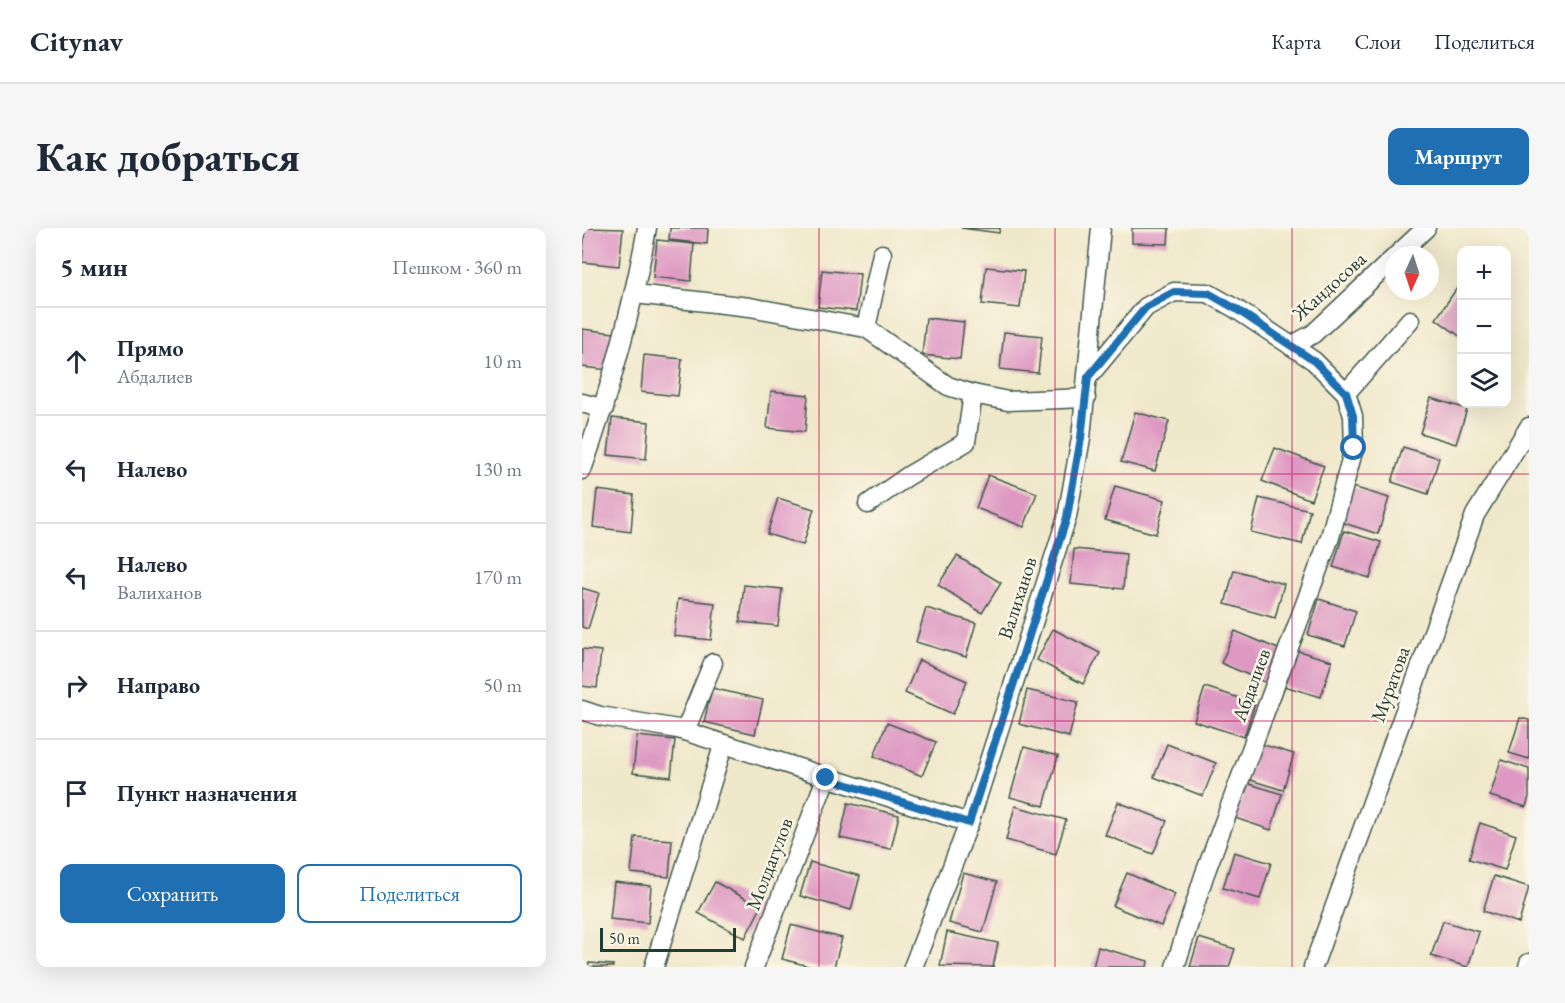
<!DOCTYPE html>
<html lang="ru">
<head>
<meta charset="utf-8">
<style>
  body { margin:0; font-family:"EB Garamond",serif; background:#f6f6f7; color:#1f2937 }
  .controls { position:absolute; right:18px; top:18px; display:grid; overflow:hidden; border-radius:12px; box-shadow:0 6px 24px #0002 }
  .controls button { width:54px; height:54px; display:grid; place-items:center; padding:0; border:0; border-bottom:2px solid #e0e1e3; background:#fff; color:#1f2937; font:30px sans-serif }
  .compass { position:absolute; left:803px; top:18px; width:54px; height:54px; border-radius:50%; background:#fff; box-shadow:0 6px 24px #0002; rotate:183deg }
  .scale { position:absolute; left:18px; bottom:15px; width:136px; box-sizing:border-box; padding-left:6px; border:3px solid #1f3d34; border-top:0; font-size:16px; line-height:21px; white-space:nowrap; color:#1f3d34; -webkit-text-stroke:4px #fcf5e5; paint-order:stroke }
  .stop { position:absolute; width:18px; height:18px; margin:-14px; border:4px solid #1f6fb2; border-radius:50%; background:#fff }
  .stop.end { background:#1f6fb2; border-color:#fff; box-shadow:0 2px 6px #0008 }
  .list { margin:0; padding:0; list-style:none }
  h2 { display:flex; justify-content:space-between; align-items:center; height:78px; margin:0; padding:0 24px; font-size:26px }
  h2 small { font-size:20px; font-weight:400; color:#747a83 }
  .list li { display:grid; grid-template-columns:39px 1fr auto; gap:18px; align-items:center; box-sizing:border-box; height:108px; padding:0 24px; border-top:2px solid #e0e1e3 }
  .list b { display:block; font-size:22px; white-space:nowrap }
  .list p { margin:0; font-size:20px; white-space:nowrap; color:#747a83 }
  .list em { font-size:20px; font-style:normal; color:#747a83 }
  .actions { display:flex; gap:12px; padding:18px 24px }
  .actions a { flex:1; padding:14px 0; border:2px solid #1f6fb2; border-radius:12px; text-align:center; font-size:21px; color:#1f6fb2 }
  .actions .main { background:#1f6fb2; color:#fff }
  .icon { flex:none; width:33px; height:33px; fill:none; stroke:currentColor; stroke-width:2; stroke-linecap:round; stroke-linejoin:round }
  .map { position:relative; flex:none; width:947px; height:739px; overflow:hidden; border-radius:12px }
  header { display:flex; align-items:center; gap:36px; box-sizing:border-box; height:84px; padding:0 30px; background:#fff; border-bottom:2px solid #e0e1e3 }
  header strong { font-size:28px }
  nav { display:flex; gap:33px; margin-inline-start:auto; font-size:21px }
  .intro { display:flex; align-items:center; justify-content:space-between; box-sizing:border-box; height:144px; padding:0 36px }
  h1 { margin:0; font-size:42px }
  .button { padding:15px 27px; border-radius:12px; background:#1f6fb2; color:#fff; font-size:21px; font-weight:700 }
  main { display:flex; gap:36px; padding:0 36px }
  aside { flex:1; background:#fff; border-radius:12px; box-shadow:0 6px 24px #0002 }
  .map>svg:first-child { display:block }
  .building { fill:#de99c3 }
  .lines { fill:none; stroke-linecap:round; stroke-linejoin:round }
  .street-casing { stroke:#3e574a; stroke-width:21 }
  .street { stroke:#fff; stroke-width:18 }
  .route { stroke:#1f6fb2; stroke-width:8 }
  .grid { fill:none; stroke:#c2185b; stroke-width:1.5; stroke-opacity:0.55 }
  .labels { text-anchor:middle; dominant-baseline:central; stroke-width:5; stroke-linejoin:round; paint-order:stroke }
  .street-label { font-size:20px; fill:#1f3d34; stroke:#fcf5e5 }
</style>
</head>
<body>
<header>
<strong>Citynav</strong>
<nav><a>Карта</a><a>Слои</a><a>Поделиться</a></nav>
</header>
<div class="intro"><h1>Как добраться</h1><a class="button">Маршрут</a></div>
<main>
<aside>
<h2>5 мин<small>Пешком · 360 m</small></h2>
<ul class="list">
<li><svg class="icon" aria-label="ahead" viewBox="0 0 24 24"><path d="M12 20V5M6 11l6-6 6 6"/></svg><div><b>Прямо</b><p>Абдалиев</p></div><em>10 m</em></li>
<li><svg class="icon" aria-label="left" viewBox="0 0 24 24"><path d="M17 20v-9H6M10 6l-5 5 5 5"/></svg><div><b>Налево</b></div><em>130 m</em></li>
<li><svg class="icon" aria-label="left" viewBox="0 0 24 24"><path d="M17 20v-9H6M10 6l-5 5 5 5"/></svg><div><b>Налево</b><p>Валиханов</p></div><em>170 m</em></li>
<li><svg class="icon" aria-label="right" viewBox="0 0 24 24"><path d="M7 20v-9h11M14 6l5 5-5 5"/></svg><div><b>Направо</b></div><em>50 m</em></li>
<li><svg class="icon" aria-label="arrive" viewBox="0 0 24 24"><path d="M6 21V4h12l-3 4 3 4H6"/></svg><div><b>Пункт назначения</b></div></li>
</ul>
<div class="actions"><a class="main">Сохранить</a><a>Поделиться</a></div>
</aside>
<div class="map">
<svg width="947" height="739" viewBox="0 0 947 739">
  <rect width="100%" height="100%" fill="#fcf5e5"/>
  <filter id="ink" filterUnits="userSpaceOnUse"><feTurbulence type="fractalNoise" baseFrequency=".0167" numOctaves="2"/><feDisplacementMap in="SourceGraphic" scale="12" xChannelSelector="R" yChannelSelector="G"/><feConvolveMatrix kernelMatrix="1 2 1 2 8 2 1 2 1" color-interpolation-filters="sRGB"/></filter>
  <filter id="wash" filterUnits="userSpaceOnUse"><feTurbulence type="fractalNoise" baseFrequency=".008" numOctaves="4" result="noise"/><feDisplacementMap in="SourceGraphic" scale="24" xChannelSelector="R" yChannelSelector="G"/><feGaussianBlur stdDeviation="1.35" result="paint"/><feColorMatrix in="noise" values="0 0 0 0 0 0 0 0 0 0 0 0 0 0 0 0 0 1.4 0 .05"/><feComposite in="paint" operator="in"/></filter>
  <g filter="url(#wash)">
    <rect width="100%" height="100%" fill="#f0e8ca"/>
    <g id="blocks">
      <g class="building">
        <path d="M3 0 41 1 37 38 0 34Z"/>
        <path d="M88 0H126L125 16 87 12Z"/>
        <path d="M379 0H418L417 5Z"/>
        <path d="M550 0H587L586 16 550 15Z"/>
        <path d="M75 12 112 16 109 53 71 49Z"/>
        <path d="M404 39 442 43 438 80 400 76Z"/>
        <path d="M240 42 278 46 274 83 236 79Z"/>
        <path d="M875 60 879 64V109L854 91Z"/>
        <path d="M344 90 382 94 378 131 340 127Z"/>
        <path d="M0 101 32 105 28 142 0 139Z"/>
        <path d="M422 104 460 108 456 145 418 141Z"/>
        <path d="M62 127 100 131 96 168 59 164Z"/>
        <path d="M189 163 226 167 223 204 185 200Z"/>
        <path d="M849 170 885 181 874 216 838 205Z"/>
        <path d="M553 184 587 193 573 243 539 234Z"/>
        <path d="M30 190 67 194 64 231 26 227Z"/>
        <path d="M821 219 857 230 846 266 810 254Z"/>
        <path d="M693 220 742 238 729 272 680 253Z"/>
        <path d="M406 247 455 265 442 299 394 280Z"/>
        <path d="M533 258 583 272 574 306 523 292Z"/>
        <path d="M771 259 807 270 796 306 759 294Z"/>
        <path d="M15 262 52 267 49 304 11 299Z"/>
        <path d="M196 270 232 281 221 317 185 306Z"/>
        <path d="M677 270 728 282 720 316 669 304Z"/>
        <path d="M762 303 799 314 788 350 751 339Z"/>
        <path d="M492 321 544 326 541 361 489 356Z"/>
        <path d="M375 328 419 355 400 385 356 357Z"/>
        <path d="M652 342 702 356 693 390 643 376Z"/>
        <path d="M162 357 200 361 196 398 158 394Z"/>
        <path d="M0 360 17 365 6 401 0 399Z"/>
        <path d="M96 371 133 375 129 412 92 408Z"/>
        <path d="M737 371 774 383 763 418 726 407Z"/>
        <path d="M344 380 394 395 384 429 334 414Z"/>
        <path d="M471 401 518 425 501 456 455 432Z"/>
        <path d="M653 403 701 423 687 456 639 435Z"/>
        <path d="M0 421 19 423 15 460 0 458Z"/>
        <path d="M713 422 750 433 739 469 702 458Z"/>
        <path d="M337 432 385 453 371 486 323 465Z"/>
        <path d="M623 459 673 475 662 509 612 493Z"/>
        <path d="M130 460 181 472 173 506 122 494Z"/>
        <path d="M445 462 496 474 487 509 437 496Z"/>
        <path d="M938 490 947 492V531L927 525Z"/>
        <path d="M305 495 354 514 340 548 292 528Z"/>
        <path d="M55 508 93 512 89 549 51 545Z"/>
        <path d="M675 515 712 526 701 562 665 551Z"/>
        <path d="M585 516 634 535 621 568 572 549Z"/>
        <path d="M442 519 476 528 462 578 428 569Z"/>
        <path d="M919 532 947 541V569L944 579 908 568Z"/>
        <path d="M664 555 700 566 689 602 653 590Z"/>
        <path d="M536 574 585 593 571 626 523 607Z"/>
        <path d="M266 575 317 587 309 621 258 610Z"/>
        <path d="M433 578 484 592 474 626 424 612Z"/>
        <path d="M898 595 934 607 923 642 887 631Z"/>
        <path d="M53 609 90 612 87 649 49 645Z"/>
        <path d="M652 624 689 635 678 671 641 660Z"/>
        <path d="M228 634 278 648 269 682 218 668Z"/>
        <path d="M381 645 415 654 401 704 367 695Z"/>
        <path d="M545 645 593 666 579 698 531 678Z"/>
        <path d="M912 648 947 659 937 695 901 683Z"/>
        <path d="M32 654 69 658 66 695 28 691Z"/>
        <path d="M133 654 179 679 163 710 116 685Z"/>
        <path d="M861 693 897 704 886 739 849 728Z"/>
        <path d="M209 697 260 710 252 739H230L200 731Z"/>
        <path d="M365 704 416 715 411 739 358 738Z"/>
        <path d="M617 710 653 721 647 739H608Z"/>
        <path d="M516 719 566 733 565 739H511Z"/>
        <path d="M7 735 31 737V739H6Z"/>
      </g>
    </g>
  </g>
  <g filter="url(#ink)">
    <use href="#blocks" fill-opacity="0" stroke="#3e574a" stroke-width="1.5"/>
    <g class="lines">
      <g class="street-casing">
        <g id="street">
          <path d="M815 27 844 0"/>
          <path d="M53 66 168 79 284 100 366 158 391 166 426 173 504 170"/>
          <path d="M284 100 300 26"/>
          <path d="M709 118 731 106 812 30"/>
          <path d="M506 149 564 79 592 64 626 65 654 81 732 133 764 165 771 188 772 220 748 309 622 648 593 739"/>
          <path d="M764 165 828 92"/>
          <path d="M0 175 22 181"/>
          <path d="M0 242C28 163 50 83 65 0"/>
          <path d="M286 276 326 248 384 214 391 166"/>
          <path d="M0 482 18 488 96 501 387 595"/>
          <path d="M103 503 131 435"/>
          <path d="M72 739 141 518"/>
          <path d="M172 739 244 550"/>
          <path d="M331 739 387 595 485 289 499 210 519 0"/>
          <path d="M731 739 893 287 947 199"/>
          <path d="M946 739 947 735"/>
        </g>
      </g>
      <use href="#street" class="street"/>
    </g>
  </g>
  <g class="lines" filter="url(#ink)">
    <path class="route" d="M244 550 387 595 485 289 499 210 506 149 564 79 592 64 626 65 654 81 732 133 764 165 771 188 772 220"/>
  </g>
  <path class="grid" d="M237 0V739M473 0V739M710 0V739M0 246H947M0 493H947"/>
  <g class="labels">
    <g class="street-label">
      <text transform="translate(747 58) rotate(-42)">Жандосова</text>
      <text transform="translate(435 370) rotate(-72)">Валиханов</text>
      <text transform="translate(808 456) rotate(-70)">Муратова</text>
      <text transform="translate(669 457) rotate(-70)">Абдалиев</text>
      <text transform="translate(187 636) rotate(-69)">Молдагулов</text>
    </g>
  </g>
</svg>
<div class="controls">
<button>+</button>
<button>−</button>
<button><svg class="icon" aria-label="layers" viewBox="0 0 24 24"><path d="M12 4l9 5-9 5-9-5zM3 14l9 5 9-5"/></svg></button>
</div>
<svg class="compass" viewBox="-18 -18 36 36"><path d="M0-13l5 13h-10z" fill="#e53935"/><path d="M0 13l5-13h-10z" fill="#747a83"/></svg>
<div class="scale">50 m</div>
<div class="stop" style="left:772px;top:220px"></div>
<div class="stop end" style="left:244px;top:550px"></div>
</div>
</main>
</body>
</html>
